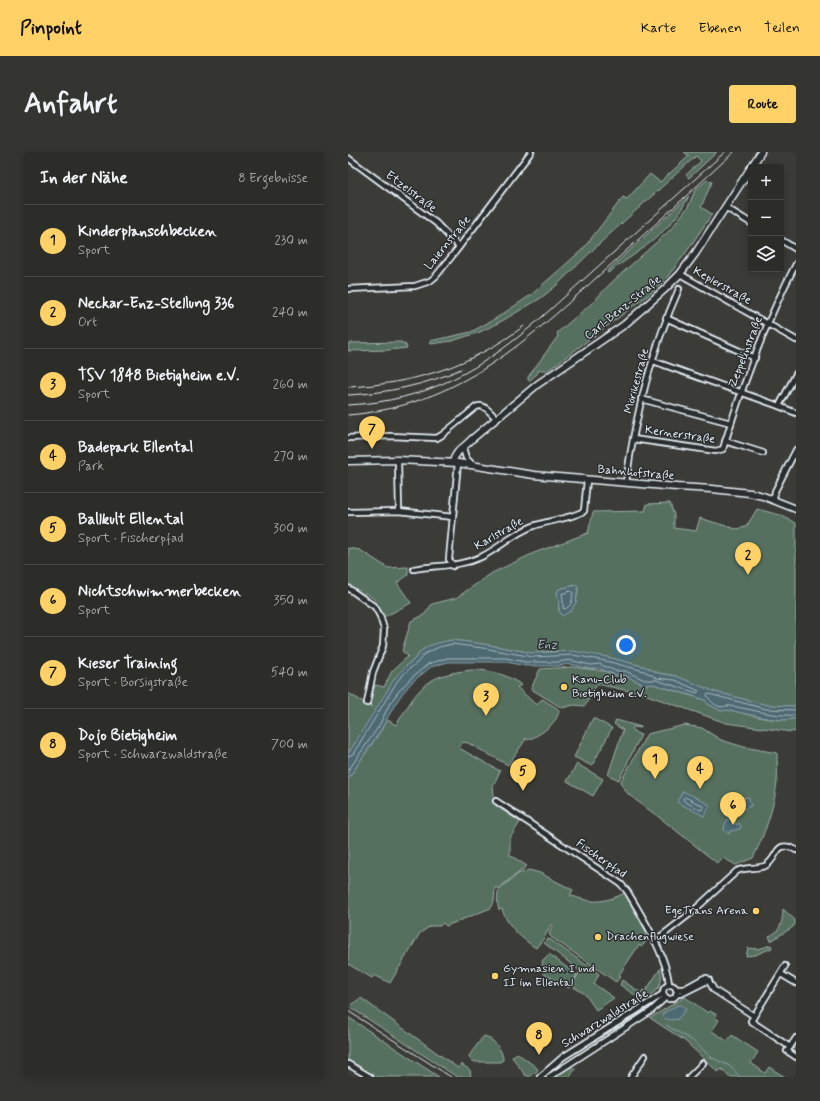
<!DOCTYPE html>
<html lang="de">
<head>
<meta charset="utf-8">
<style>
  body { margin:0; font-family:Mynerve,sans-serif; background:#343431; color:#f1f3f6 }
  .controls { position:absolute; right:12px; top:12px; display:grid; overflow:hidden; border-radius:4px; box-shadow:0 2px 10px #0003 }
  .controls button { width:36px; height:36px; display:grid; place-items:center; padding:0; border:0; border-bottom:1px solid #484846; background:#2c2c29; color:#f1f3f6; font:20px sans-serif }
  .you { position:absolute; left:278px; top:493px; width:14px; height:14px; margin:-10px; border:3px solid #fff; border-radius:50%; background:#1a73e8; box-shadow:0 0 0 6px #1a73e833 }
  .badge { display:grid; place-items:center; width:26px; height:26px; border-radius:50%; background:#ffd166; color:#111; font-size:13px; font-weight:700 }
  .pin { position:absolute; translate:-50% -33px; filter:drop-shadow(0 1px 2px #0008) }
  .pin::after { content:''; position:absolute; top:21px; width:14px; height:12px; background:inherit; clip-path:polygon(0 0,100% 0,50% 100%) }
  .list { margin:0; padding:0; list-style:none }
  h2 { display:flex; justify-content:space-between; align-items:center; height:52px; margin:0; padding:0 16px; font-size:17px }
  h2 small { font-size:13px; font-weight:400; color:#a6a7a8 }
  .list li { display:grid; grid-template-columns:26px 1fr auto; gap:12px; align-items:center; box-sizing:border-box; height:72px; padding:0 16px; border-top:1px solid #484846 }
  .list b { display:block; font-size:15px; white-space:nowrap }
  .list p { margin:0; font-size:13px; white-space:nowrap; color:#a6a7a8 }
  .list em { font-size:13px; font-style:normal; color:#a6a7a8 }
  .icon { flex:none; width:22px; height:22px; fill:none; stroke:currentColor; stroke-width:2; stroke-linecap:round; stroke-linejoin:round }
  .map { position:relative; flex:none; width:448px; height:925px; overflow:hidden; border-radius:4px }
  header { display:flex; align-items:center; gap:24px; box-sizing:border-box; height:56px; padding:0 20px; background:#ffd166; color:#111 }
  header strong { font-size:19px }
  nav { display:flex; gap:22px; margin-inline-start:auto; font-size:14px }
  .intro { display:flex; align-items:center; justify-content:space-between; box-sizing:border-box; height:96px; padding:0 24px }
  h1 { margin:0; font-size:28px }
  .button { padding:10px 18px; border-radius:4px; background:#ffd166; color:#111; font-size:14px; font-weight:700 }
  main { display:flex; gap:24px; padding:0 24px }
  aside { flex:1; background:#2c2c29; border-radius:4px; box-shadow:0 2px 10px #0003 }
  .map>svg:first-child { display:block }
  .green { fill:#56705e; stroke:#9fb0ab; fill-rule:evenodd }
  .water { fill:#4d6972; stroke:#8b9fa8 }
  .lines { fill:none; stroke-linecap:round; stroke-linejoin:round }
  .shore { stroke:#aabbc2; stroke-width:1 }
  .stream { stroke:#8b9fa8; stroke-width:1 }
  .minor-casing { stroke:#e8f1f8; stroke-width:8 }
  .tertiary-casing { stroke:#e8f1f8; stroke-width:9 }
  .minor { stroke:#2a2d2e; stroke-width:4.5 }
  .tertiary { stroke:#2a2d2e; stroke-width:6 }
  .rail { stroke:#e8f1f8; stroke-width:1 }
  .poi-dot { fill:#ffd166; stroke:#2a2d2e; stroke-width:1.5 }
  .labels { text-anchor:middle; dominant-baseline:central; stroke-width:3; stroke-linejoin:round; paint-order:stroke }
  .street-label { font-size:12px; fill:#e8f1f8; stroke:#2a2d2e }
  .poi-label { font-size:12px; fill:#e8f1f8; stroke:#2a2d2e; text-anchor:start }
  .water-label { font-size:13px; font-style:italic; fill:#aabbc2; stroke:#2a2d2e }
</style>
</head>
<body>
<header>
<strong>Pinpoint</strong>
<nav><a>Karte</a><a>Ebenen</a><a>Teilen</a></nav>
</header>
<div class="intro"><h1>Anfahrt</h1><a class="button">Route</a></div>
<main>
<aside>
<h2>In der Nähe<small>8 Ergebnisse</small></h2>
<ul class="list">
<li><span class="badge">1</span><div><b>Kinderplanschbecken</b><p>Sport</p></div><em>230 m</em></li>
<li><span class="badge">2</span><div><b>Neckar-Enz-Stellung 336</b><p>Ort</p></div><em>240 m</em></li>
<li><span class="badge">3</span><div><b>TSV 1848 Bietigheim e.V.</b><p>Sport</p></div><em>260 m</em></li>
<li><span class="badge">4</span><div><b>Badepark Ellental</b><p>Park</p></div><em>270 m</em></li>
<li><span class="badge">5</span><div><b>Ballkult Ellental</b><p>Sport · Fischerpfad</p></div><em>300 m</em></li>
<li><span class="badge">6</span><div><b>Nichtschwimmerbecken</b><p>Sport</p></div><em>350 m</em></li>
<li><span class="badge">7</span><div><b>Kieser Training</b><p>Sport · Borsigstraße</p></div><em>540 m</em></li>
<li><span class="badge">8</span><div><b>Dojo Bietigheim</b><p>Sport · Schwarzwaldstraße</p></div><em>700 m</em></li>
</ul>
</aside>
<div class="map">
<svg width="448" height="925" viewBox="0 0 448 925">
  <rect width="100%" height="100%" fill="#3b3b37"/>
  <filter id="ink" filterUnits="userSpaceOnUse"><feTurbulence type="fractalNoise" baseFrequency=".025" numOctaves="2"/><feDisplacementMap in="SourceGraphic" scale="8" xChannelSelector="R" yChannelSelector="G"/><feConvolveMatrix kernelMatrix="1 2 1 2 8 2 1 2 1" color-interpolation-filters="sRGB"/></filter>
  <g filter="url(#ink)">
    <g class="green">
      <path d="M336 0H369L341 26 338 23 353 9 348 4 252 91 209 133 193 146 154 169 132 180 104 189 83 192 82 189 123 180 150 165 183 143 235 97 275 45 279 47 302 22 312 30 341 4Z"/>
      <path d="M359 28 364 30 353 55 364 62 337 102 317 128 307 138 198 220 196 217 194 219 191 218 189 222 182 228H180V225L210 184 209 181 244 151 263 131 322 78 340 55 347 38Z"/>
      <path d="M341 44C322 82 293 97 260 121L259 119Z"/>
      <path d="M53 190 58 193 59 196 41 198 0 199V191Z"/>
      <path d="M322 351 326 363V376L348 379 352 366 388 377 398 375 409 357 432 363 448 371V554L419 553 367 540 328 524 310 521 298 515 259 505 209 499 185 501 135 492 104 488 81 494 73 499 67 507 58 514 0 602V541L24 555 21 552 27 533 36 535 44 519 60 504 54 499 63 469 76 463 84 452 108 446 144 421 186 401 240 381 245 360 297 359 299 352ZM229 433 230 439 228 450 211 459V448L209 441 211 437Z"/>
      <path d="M0 396 12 398 40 416 60 415V423L49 431 63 451 36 465 26 447 17 441 16 443 0 432Z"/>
      <path d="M224 515 256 519 268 523H276L297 533 305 532 357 548 360 552 373 559C381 557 386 559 394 561 409 565 434 571 448 566V579L444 580 378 571 296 542 249 532 237 554 226 553 214 556 183 537 192 517Z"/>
      <path d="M124 518C145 518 156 522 174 533L169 535 188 553 194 547 209 556 211 559C209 572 192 583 180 588L177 586 178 587 160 613 120 591 115 590 111 596 152 619 145 634 147 653 172 670 162 686V703L179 714 151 736H147L146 750 143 756 98 774 95 771 92 774H83L72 781 42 831 26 823 24 826 0 812V627L40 568 48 573C72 535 76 523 124 518Z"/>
      <path d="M245 566 264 576 244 614 226 605Z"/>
      <path d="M268 568 293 575V576L285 575 284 577 288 581 293 583 271 628 260 623 275 578 266 572Z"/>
      <path d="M337 573 354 576 373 588 396 595 429 601C429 610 430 620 429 629 427 654 416 684 405 706L388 713 375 706 369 711 316 669 281 643 272 631 299 582Z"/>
      <path d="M229 612 255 627 245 644 219 629Z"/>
      <path d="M181 718 192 721 225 738 222 743C245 752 255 751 277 741L299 781 297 786 298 790 293 795 291 793 271 823 273 824 268 830 203 785 201 782 205 773H203L196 786 188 796C174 787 159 774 154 757L151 758C149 753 149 743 151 737L170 722Z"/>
      <path d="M435 757 447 768V772L445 775 423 789 421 784C434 779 434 769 435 757Z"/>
      <path d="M200 787 203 788 251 822 246 832 266 846 248 858 237 842 224 834 232 819 196 791Z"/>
      <path d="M423 793 424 796 407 803 398 804 400 796 410 797Z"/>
      <path d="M201 802 229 823 221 836 196 822 194 809Z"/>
      <path d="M312 817C317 833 308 841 294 848L272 833 274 828 293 841 295 838 297 840Z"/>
      <path d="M337 845 360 861 362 859 369 863 367 866 371 868 364 879 379 889 384 883 410 900 403 911 417 921 421 915 437 925H381L374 917 370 920 337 889 302 866Z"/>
      <path d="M13 846 110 916 113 912 122 918 123 925H109L3 856 4 852Z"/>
      <path d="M310 847 312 850 302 858 301 857 267 878 266 877 269 875 268 873Z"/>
      <path d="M0 865 91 925H25L0 909Z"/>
      <path d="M136 884C145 886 156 900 155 908L152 910H127L123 908 121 904 134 886Z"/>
      <path d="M169 901 188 915 190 918 186 922 185 921 182 925 177 923 164 905Z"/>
      <path d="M222 915 227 917 222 925H206Z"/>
    </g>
    <g class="water">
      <path d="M230 433 228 450 223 459 214 464C209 457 212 449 209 441L211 437Z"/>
      <path d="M104 488 135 492 185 501 225 499 259 505 298 515 310 521 328 524 367 540 419 553 448 554V566C434 571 409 564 394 561 386 559 381 557 373 559L360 552 357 548 342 543 305 532 297 533 276 523H268L250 516 242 517 221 512 210 514H177L158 510H100L83 515 64 530 54 542 46 554 34 576 0 627V602L47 526 58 514 67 507 73 499 81 494 90 491Z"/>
      <path d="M335 639 362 653 356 664 329 650Z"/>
      <path d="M385 642 389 643 387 646V647L401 645 403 654 397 656 388 662C382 656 381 650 385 642Z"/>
      <path d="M381 665 388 669 387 671 389 673 391 671 393 674 392 677 382 679 381 682 376 678 377 672Z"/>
      <path d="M330 853H333L338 857 330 867C324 868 316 869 314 862Z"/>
    </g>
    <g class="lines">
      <g class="shore">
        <path d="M223 439 225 441C224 448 224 455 216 457L215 456V448L214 442Z"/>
        <path d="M448 558 418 557 361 542 359 543C361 548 367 554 373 555 376 555 379 553 382 554 405 557 425 565 448 563"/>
        <path d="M0 604 5 602 50 528 61 517 70 510 76 502 91 495 104 492 135 496 185 505 225 503 258 509 296 519 309 526 327 528 351 539 349 541 308 528H297L277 519H268L251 512 243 513 221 508 210 510H177L158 506H99L80 512 62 527 51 539 42 551 31 574 0 619"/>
        <path d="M337 645 355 654V657L352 658 336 649 335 647Z"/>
      </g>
      <path class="stream" d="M318 873 345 889 364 906 382 914 392 925"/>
      <g class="minor-casing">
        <g id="minor">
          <path d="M0 6 88 71 111 95"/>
          <path d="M377 55 403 71"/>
          <path d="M433 88 448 97"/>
          <path d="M332 122 448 188"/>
          <path d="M0 137 67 134 82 129 88 124 108 99 183 0"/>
          <path d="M318 166 407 206"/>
          <path d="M305 209 431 254 448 261"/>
          <path d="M293 247 383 271"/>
          <path d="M431 254 448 222"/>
          <path d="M0 286 42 284 89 286 94 283 128 255C137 251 142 261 149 267"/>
          <path d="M285 287 368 299 375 297C394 234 417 171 448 112"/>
          <path d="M377 289 415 301"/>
          <path d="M115 296 118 306 124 312"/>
          <path d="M50 308 51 359"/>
          <path d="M278 330C287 264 304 198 331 137"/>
          <path d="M426 347 427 339 448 298"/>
          <path d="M0 360 51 359 105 365"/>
          <path d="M105 414 101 407 110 311"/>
          <path d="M66 417C89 413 111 415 133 405 150 397 165 382 183 375 200 368 219 368 236 359L239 328"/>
          <path d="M0 436 27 455 32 464 36 477 35 494 25 520 19 551"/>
          <path d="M148 649 273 732 279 739C294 764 319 804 321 833"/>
          <path d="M307 789 343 761 389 719C398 715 408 717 417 714 431 707 426 686 448 698"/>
          <path d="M433 822 448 831"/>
          <circle cx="322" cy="840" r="7"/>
          <path d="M328 837H336L356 826H359L366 838 406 864 403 869 442 895 439 899 448 905"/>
          <path d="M328 842H333L361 828"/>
          <path d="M406 864 437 814"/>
          <path d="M442 895 448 886"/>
          <path d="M0 912 22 925"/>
          <path d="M192 925 215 905 315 842"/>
          <path d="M201 925 303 859 318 845"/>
          <path d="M283 925 297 904"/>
          <path d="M341 925 355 911"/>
        </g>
      </g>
      <g class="tertiary-casing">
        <g id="tertiary">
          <path d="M0 309 50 308 110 311 186 323 329 335 364 337 402 341 415 344 448 357"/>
          <path d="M105 310C107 299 117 295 124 287L190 232 276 173 317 137 332 122 347 102 413 0"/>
        </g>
      </g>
      <use href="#minor" class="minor"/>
      <use href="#tertiary" class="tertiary"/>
      <g class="rail">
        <path d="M0 235C66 232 123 214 176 174"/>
        <path d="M0 243C39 241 78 233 113 217"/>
        <path d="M0 253C80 249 135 217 194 165L377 0"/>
        <path d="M0 263C111 254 180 188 258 117 301 78 344 39 386 0"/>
        <path d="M0 859 103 925"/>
      </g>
    </g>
  </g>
  <g class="poi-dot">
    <circle cx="216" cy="535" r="4"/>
    <circle cx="408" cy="759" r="4"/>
    <circle cx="250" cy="785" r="4"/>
    <circle cx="147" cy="824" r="4"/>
  </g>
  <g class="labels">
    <g class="street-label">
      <text transform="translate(63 40) rotate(37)">Etzelstraße</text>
      <text transform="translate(100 91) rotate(-51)">Laiernstraße</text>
      <text transform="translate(374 134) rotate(29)">Keplerstraße</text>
      <text transform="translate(275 156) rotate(-39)">Carl-Benz-Straße</text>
      <text transform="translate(398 200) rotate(-69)">Zeppelinstraße</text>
      <text transform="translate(289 229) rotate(-75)">Mörikestraße</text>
      <text transform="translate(332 283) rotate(8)">Kernerstraße</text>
      <text transform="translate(288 321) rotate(5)">Bahnhofstraße</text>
      <text transform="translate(151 382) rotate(-30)">Karlstraße</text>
      <text transform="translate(253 707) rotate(35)">Fischerpfad</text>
      <text transform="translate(257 867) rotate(-32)">Schwarzwaldstraße</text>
    </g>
    <g class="poi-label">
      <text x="224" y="528">Kanu-Club<tspan x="224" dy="14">Bietigheim e.V.</tspan></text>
      <text x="400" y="759" text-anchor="end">EgeTrans Arena</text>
      <text x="258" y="785">Drachenflugwiese</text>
      <text x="155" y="817">Gymnasien I und<tspan x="155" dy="14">II im Ellental</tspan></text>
    </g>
    <g class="water-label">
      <text transform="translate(199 493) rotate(-1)">Enz</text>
    </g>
  </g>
</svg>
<div class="controls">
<button>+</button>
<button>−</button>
<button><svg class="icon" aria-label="layers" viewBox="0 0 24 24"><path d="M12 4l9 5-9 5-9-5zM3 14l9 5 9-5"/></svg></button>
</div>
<div class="you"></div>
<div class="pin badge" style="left:307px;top:627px">1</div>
<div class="pin badge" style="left:400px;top:423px">2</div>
<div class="pin badge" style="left:138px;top:564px">3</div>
<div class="pin badge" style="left:352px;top:637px">4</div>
<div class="pin badge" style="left:175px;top:639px">5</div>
<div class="pin badge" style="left:385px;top:673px">6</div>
<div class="pin badge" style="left:24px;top:297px">7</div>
<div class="pin badge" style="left:191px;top:903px">8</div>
</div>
</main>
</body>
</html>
